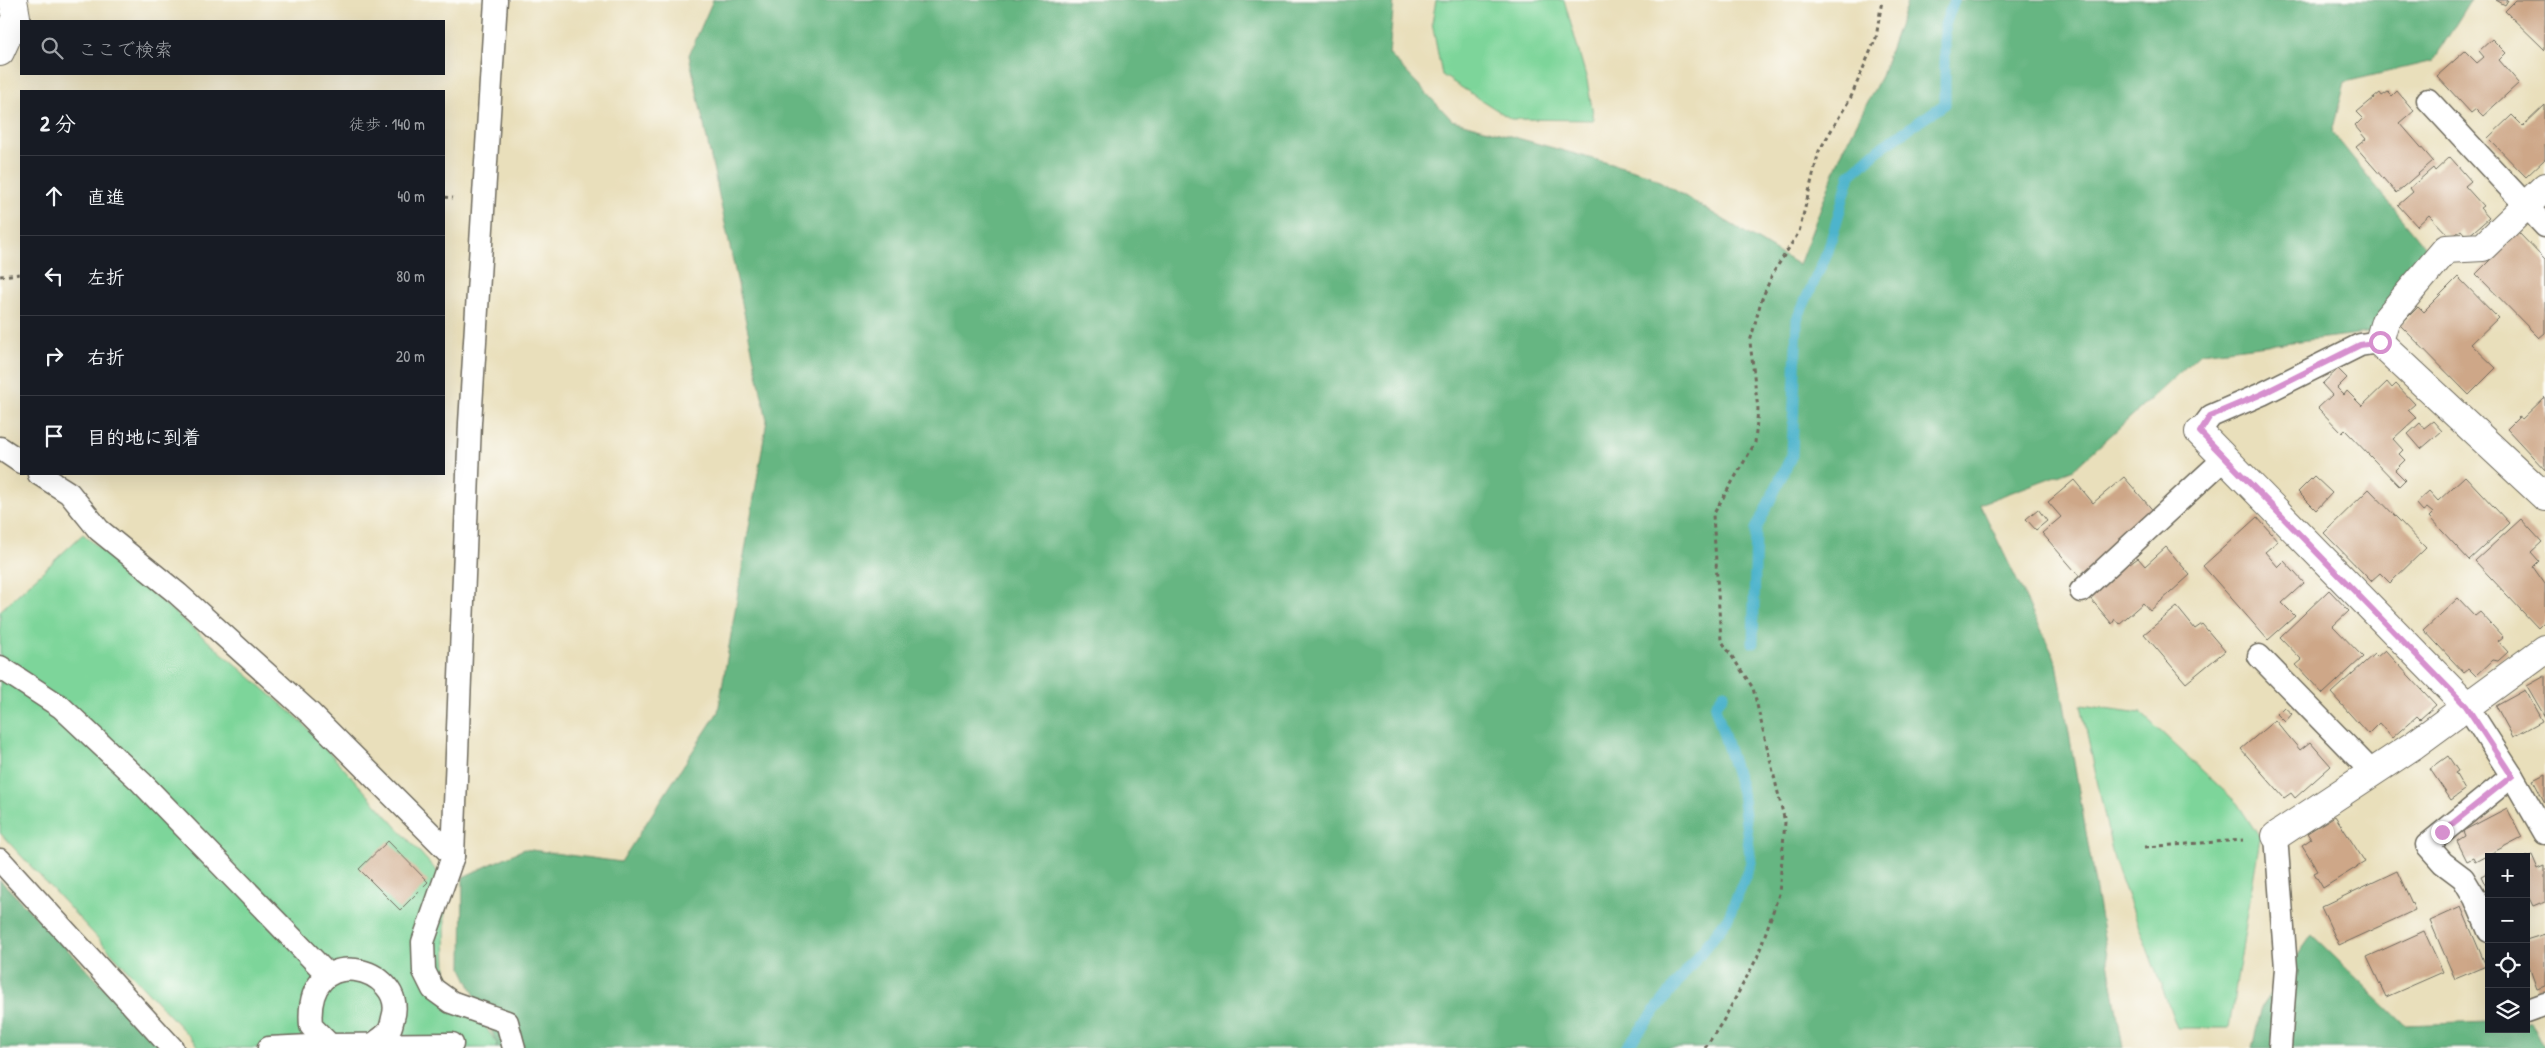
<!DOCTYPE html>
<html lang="ja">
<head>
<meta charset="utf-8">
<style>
  body { margin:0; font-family:"Patrick Hand","Klee One",sans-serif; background:#20242c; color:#f1f3f6 }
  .controls { position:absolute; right:15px; bottom:15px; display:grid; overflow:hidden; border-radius:0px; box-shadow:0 5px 20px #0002 }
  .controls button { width:45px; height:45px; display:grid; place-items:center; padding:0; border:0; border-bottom:1px solid #363941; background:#171b24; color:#f1f3f6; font:25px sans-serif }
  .stop { position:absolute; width:15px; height:15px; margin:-11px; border:4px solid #d690ce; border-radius:50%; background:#fff }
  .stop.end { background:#d690ce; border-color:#fff; box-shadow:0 1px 5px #0008 }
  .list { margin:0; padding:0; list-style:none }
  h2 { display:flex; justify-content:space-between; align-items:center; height:65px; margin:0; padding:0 20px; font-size:21px }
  h2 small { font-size:16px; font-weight:400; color:#9ea1a6 }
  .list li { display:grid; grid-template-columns:32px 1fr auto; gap:15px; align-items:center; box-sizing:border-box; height:80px; padding:0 20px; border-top:1px solid #363941 }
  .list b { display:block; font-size:19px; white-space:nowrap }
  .list em { font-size:16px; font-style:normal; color:#9ea1a6 }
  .icon { flex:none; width:28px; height:28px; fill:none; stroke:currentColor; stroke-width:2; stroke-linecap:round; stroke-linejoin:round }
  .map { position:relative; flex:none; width:2545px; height:1048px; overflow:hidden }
  .search { position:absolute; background:#171b24; box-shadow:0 5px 20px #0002; left:20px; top:20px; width:425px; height:55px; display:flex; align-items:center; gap:12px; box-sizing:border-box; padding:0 18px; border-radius:0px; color:#9ea1a6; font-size:19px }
  .panel { position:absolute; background:#171b24; box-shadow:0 5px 20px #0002; left:20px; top:90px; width:425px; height:385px; border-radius:0px }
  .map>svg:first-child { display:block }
  .green { fill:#7dd59a; stroke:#548062 }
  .forest { fill:#66b682; stroke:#487056 }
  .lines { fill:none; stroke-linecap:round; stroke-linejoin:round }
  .stream { stroke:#4db4cc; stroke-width:11 }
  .building { fill:#cea788 }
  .lane-casing { stroke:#6e6a5d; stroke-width:25 }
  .street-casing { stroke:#6e6a5d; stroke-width:30 }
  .path { stroke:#6e6a5d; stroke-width:3; stroke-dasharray:4 4; stroke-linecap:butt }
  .lane { stroke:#fff; stroke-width:22 }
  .street { stroke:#fff; stroke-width:28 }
  .route { stroke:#d690ce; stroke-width:6 }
</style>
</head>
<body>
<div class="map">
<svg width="2545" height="1048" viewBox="0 0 2545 1048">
  <rect width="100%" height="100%" fill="#fdfcf7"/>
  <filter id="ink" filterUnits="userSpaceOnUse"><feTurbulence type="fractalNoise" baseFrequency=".02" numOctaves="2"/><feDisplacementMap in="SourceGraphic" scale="10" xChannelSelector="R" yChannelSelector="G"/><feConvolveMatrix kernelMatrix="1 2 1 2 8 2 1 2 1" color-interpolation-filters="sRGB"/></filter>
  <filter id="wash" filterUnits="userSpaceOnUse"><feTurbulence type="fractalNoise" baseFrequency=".0096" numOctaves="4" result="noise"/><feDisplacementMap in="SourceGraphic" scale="20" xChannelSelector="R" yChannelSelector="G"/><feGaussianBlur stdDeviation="1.12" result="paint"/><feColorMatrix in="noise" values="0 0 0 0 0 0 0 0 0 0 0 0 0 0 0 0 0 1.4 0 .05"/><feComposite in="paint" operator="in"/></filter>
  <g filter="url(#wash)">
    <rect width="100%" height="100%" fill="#e9dfbb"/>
    <g class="green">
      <path d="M1436 0H1564L1587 80 1594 120 1511 119 1442 75 1432 23Z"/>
      <path d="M83 534 300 720 444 879 446 972 497 1043 496 1048H200L0 833V611Z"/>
      <path d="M2081 705 2141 713 2237 803 2260 838 2229 1028H2177L2114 860Z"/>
    </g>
    <g class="forest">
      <path d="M713 0H1394L1389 54 1452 120 1648 174 1799 265 1841 154 1881 76 1908 0H2471L2433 61 2345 82 2332 132 2430 253 2374 332 2201 353 2074 469 1980 504 2057 663 2123 1048H496L497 1043 462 968 463 877 524 849 621 862 718 712 767 420 689 55Z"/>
      <path d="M0 880 163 1048H0Z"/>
      <path d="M2312 935 2405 1025 2489 1022V1029H2526V1021H2531L2545 1048H2252L2262 1006Z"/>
    </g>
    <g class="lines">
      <g class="stream">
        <path d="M1753 643 1756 529 1792 455 1797 319 1828 251 1850 175 1882 147 1945 104V25L1954 0"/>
        <path d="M1626 1048 1728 918 1751 863 1742 792 1715 707 1724 693"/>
      </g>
    </g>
    <g id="blocks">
      <g class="building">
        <path d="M2496 0H2508L2505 5Z"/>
        <path d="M2516 0H2545V50L2505 11Z"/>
        <path d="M2492 39 2506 53 2499 60 2519 83 2483 116 2476 109 2471 113 2437 76 2465 51 2477 63 2484 57 2479 51Z"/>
        <path d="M2397 91 2414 111 2400 123 2433 161 2396 193 2356 147 2366 139 2355 126 2363 118 2357 112 2380 93 2382 96 2388 92 2392 96Z"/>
        <path d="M2545 105V159L2526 177 2488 138 2512 115 2523 126Z"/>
        <path d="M2450 157 2471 181 2465 186 2483 206 2480 208 2489 218 2467 237 2461 230 2451 238 2429 215 2417 226 2398 205 2413 192 2410 188 2433 168 2435 171Z"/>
        <path d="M2518 232 2545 260V333L2539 338 2476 274Z"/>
        <path d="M2458 277 2498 318 2471 344 2496 368 2469 395 2400 325 2418 307 2423 312Z"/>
        <path d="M2338 369 2347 378 2337 388 2344 395 2347 391 2362 406 2387 382 2392 388 2396 384 2415 404 2408 410 2416 418 2393 439 2403 450 2399 454 2405 460 2395 470 2405 480 2399 486 2345 430 2342 433 2318 408 2332 395 2322 384Z"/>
        <path d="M2545 397V470L2507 429 2519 417 2522 419Z"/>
        <path d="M2433 421 2442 431 2421 449 2408 434 2420 423 2424 428Z"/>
        <path d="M2314 476 2332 493 2316 510 2298 492Z"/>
        <path d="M2465 476 2509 523 2469 560 2429 517 2433 513 2427 508 2423 511 2416 503 2429 491 2438 501Z"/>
        <path d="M2124 477 2156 514 2081 578 2042 533 2061 517 2048 502 2074 480 2093 503Z"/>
        <path d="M2369 489 2426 548 2390 583 2380 573 2371 581 2324 533Z"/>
        <path d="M2038 509 2047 521 2036 530 2026 519Z"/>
        <path d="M2257 517 2278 541 2265 552 2278 567 2284 561 2304 583 2282 603 2295 616 2268 640 2203 566Z"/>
        <path d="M2521 519 2542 542 2531 552 2539 561 2533 567 2545 584V621L2538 628 2475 561Z"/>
        <path d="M2166 547 2190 575 2150 611 2143 603 2119 624 2115 619 2112 624 2090 598 2108 582 2104 576 2126 557 2130 564 2138 558 2145 566Z"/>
        <path d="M2329 590 2349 611 2333 626 2363 657 2323 694 2296 665 2302 660 2280 637Z"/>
        <path d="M2458 598 2475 616 2480 612 2503 637 2498 641 2508 652 2498 661 2493 660 2476 676 2469 669 2464 673 2424 630Z"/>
        <path d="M2177 607 2195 629 2202 624 2225 651 2186 683 2144 634Z"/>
        <path d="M2385 650 2436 705 2420 719 2417 716 2392 738 2379 723 2368 734 2331 693 2374 654 2377 657Z"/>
        <path d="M2545 676V717L2527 686Z"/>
        <path d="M2525 690 2542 721 2513 737 2496 706Z"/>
        <path d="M2284 707 2292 714 2285 722 2277 714Z"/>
        <path d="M2275 720 2300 750 2310 742 2331 766 2295 798 2291 793 2284 798 2241 749Z"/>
        <path d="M2448 756 2458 771 2455 773 2465 790 2451 800 2430 769Z"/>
        <path d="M2545 774V803L2533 780Z"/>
        <path d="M2507 808 2522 837 2475 862 2473 858 2467 861 2457 841 2465 836 2463 831Z"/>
        <path d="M2335 816 2365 862 2323 888 2314 873 2318 871 2302 845 2311 839 2307 833Z"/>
        <path d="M388 841 428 882 400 910 359 869Z"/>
        <path d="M2532 855 2538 869 2545 866V901L2533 906 2526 892V857Z"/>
        <path d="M2397 871 2415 910 2339 945 2321 907Z"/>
        <path d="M2489 872V893L2481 876Z"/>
        <path d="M2461 907 2486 966 2455 979 2430 921Z"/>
        <path d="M2424 931 2443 972 2386 997 2367 957Z"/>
        <path d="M2545 934V986L2537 989 2526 958V940Z"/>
      </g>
    </g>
  </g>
  <g filter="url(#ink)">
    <use href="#blocks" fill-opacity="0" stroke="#6e6a5d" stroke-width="1"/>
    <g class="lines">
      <g class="lane-casing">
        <g id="lane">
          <path d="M496 0 470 423 453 856 423 942 424 971 433 989 451 1002 507 1022 514 1048"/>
          <path d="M2428 100 2545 226"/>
          <path d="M2199 432 2211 416 2262 394 2360 345 2379 342"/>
          <path d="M0 448 21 462"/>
          <path d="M39 474 69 493 99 530 178 594 311 714 453 856"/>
          <path d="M2081 591 2225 458"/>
          <path d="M2259 656 2372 772"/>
          <path d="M0 667 61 707 141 782 327 974"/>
          <path d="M2467 706 2512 776 2427 845 2443 863 2463 878 2475 898 2489 931"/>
          <path d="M2512 776 2545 833"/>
          <path d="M2276 836 2286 968 2280 1048"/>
          <path d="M0 860 172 1048"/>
          <path d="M2526 1011 2545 1004"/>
          <path d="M330 1045 311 1026C303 936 409 969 393 1018 392 1022 391 1029 388 1032 384 1037 377 1041 373 1045"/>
          <path d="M269 1048 330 1045 452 1044"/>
        </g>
      </g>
      <g class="street-casing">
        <g id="street">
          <path d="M0 52 16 17 13 0"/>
          <path d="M2545 187 2483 247 2446 249 2385 321 2379 342 2545 497"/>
          <path d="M2199 432 2467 706"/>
          <path d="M2276 836 2414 745 2545 649"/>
        </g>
      </g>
      <g class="path">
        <path d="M444 197 453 198"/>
        <path d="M0 276 21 274"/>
        <path d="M2145 847 2243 840"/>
        <path d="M1705 1048 1723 1021 1757 958 1779 894 1785 822 1753 688 1721 640 1713 515 1755 443 1758 409 1750 342 1761 301 1773 273 1799 232 1819 151 1851 97 1876 38 1882 0"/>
      </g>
      <use href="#lane" class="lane"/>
      <use href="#street" class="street"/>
    </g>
  </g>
  <g class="lines" filter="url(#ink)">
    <path class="route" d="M2380 342 2360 345 2262 394 2210 416 2200 432 2466 706 2512 776 2442 832"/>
  </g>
</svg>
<div class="controls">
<button>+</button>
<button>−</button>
<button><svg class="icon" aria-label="locate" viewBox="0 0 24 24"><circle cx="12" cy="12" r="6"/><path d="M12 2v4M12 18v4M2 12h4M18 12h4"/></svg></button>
<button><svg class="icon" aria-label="layers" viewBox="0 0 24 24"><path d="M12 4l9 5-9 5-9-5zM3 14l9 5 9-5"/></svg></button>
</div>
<div class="stop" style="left:2380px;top:342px"></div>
<div class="stop end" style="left:2442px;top:832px"></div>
<div class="search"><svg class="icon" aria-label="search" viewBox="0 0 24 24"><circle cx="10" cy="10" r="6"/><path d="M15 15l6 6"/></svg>ここで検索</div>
<section class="panel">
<h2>2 分<small>徒歩 · 140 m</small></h2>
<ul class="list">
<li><svg class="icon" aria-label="ahead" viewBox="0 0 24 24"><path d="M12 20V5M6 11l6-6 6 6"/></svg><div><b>直進</b></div><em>40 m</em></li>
<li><svg class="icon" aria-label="left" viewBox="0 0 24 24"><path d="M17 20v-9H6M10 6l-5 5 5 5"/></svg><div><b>左折</b></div><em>80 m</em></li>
<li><svg class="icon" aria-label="right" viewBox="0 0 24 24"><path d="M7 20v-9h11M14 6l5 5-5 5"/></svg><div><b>右折</b></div><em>20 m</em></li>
<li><svg class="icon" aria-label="arrive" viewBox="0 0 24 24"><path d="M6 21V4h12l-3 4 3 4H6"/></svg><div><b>目的地に到着</b></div></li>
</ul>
</section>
</div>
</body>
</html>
